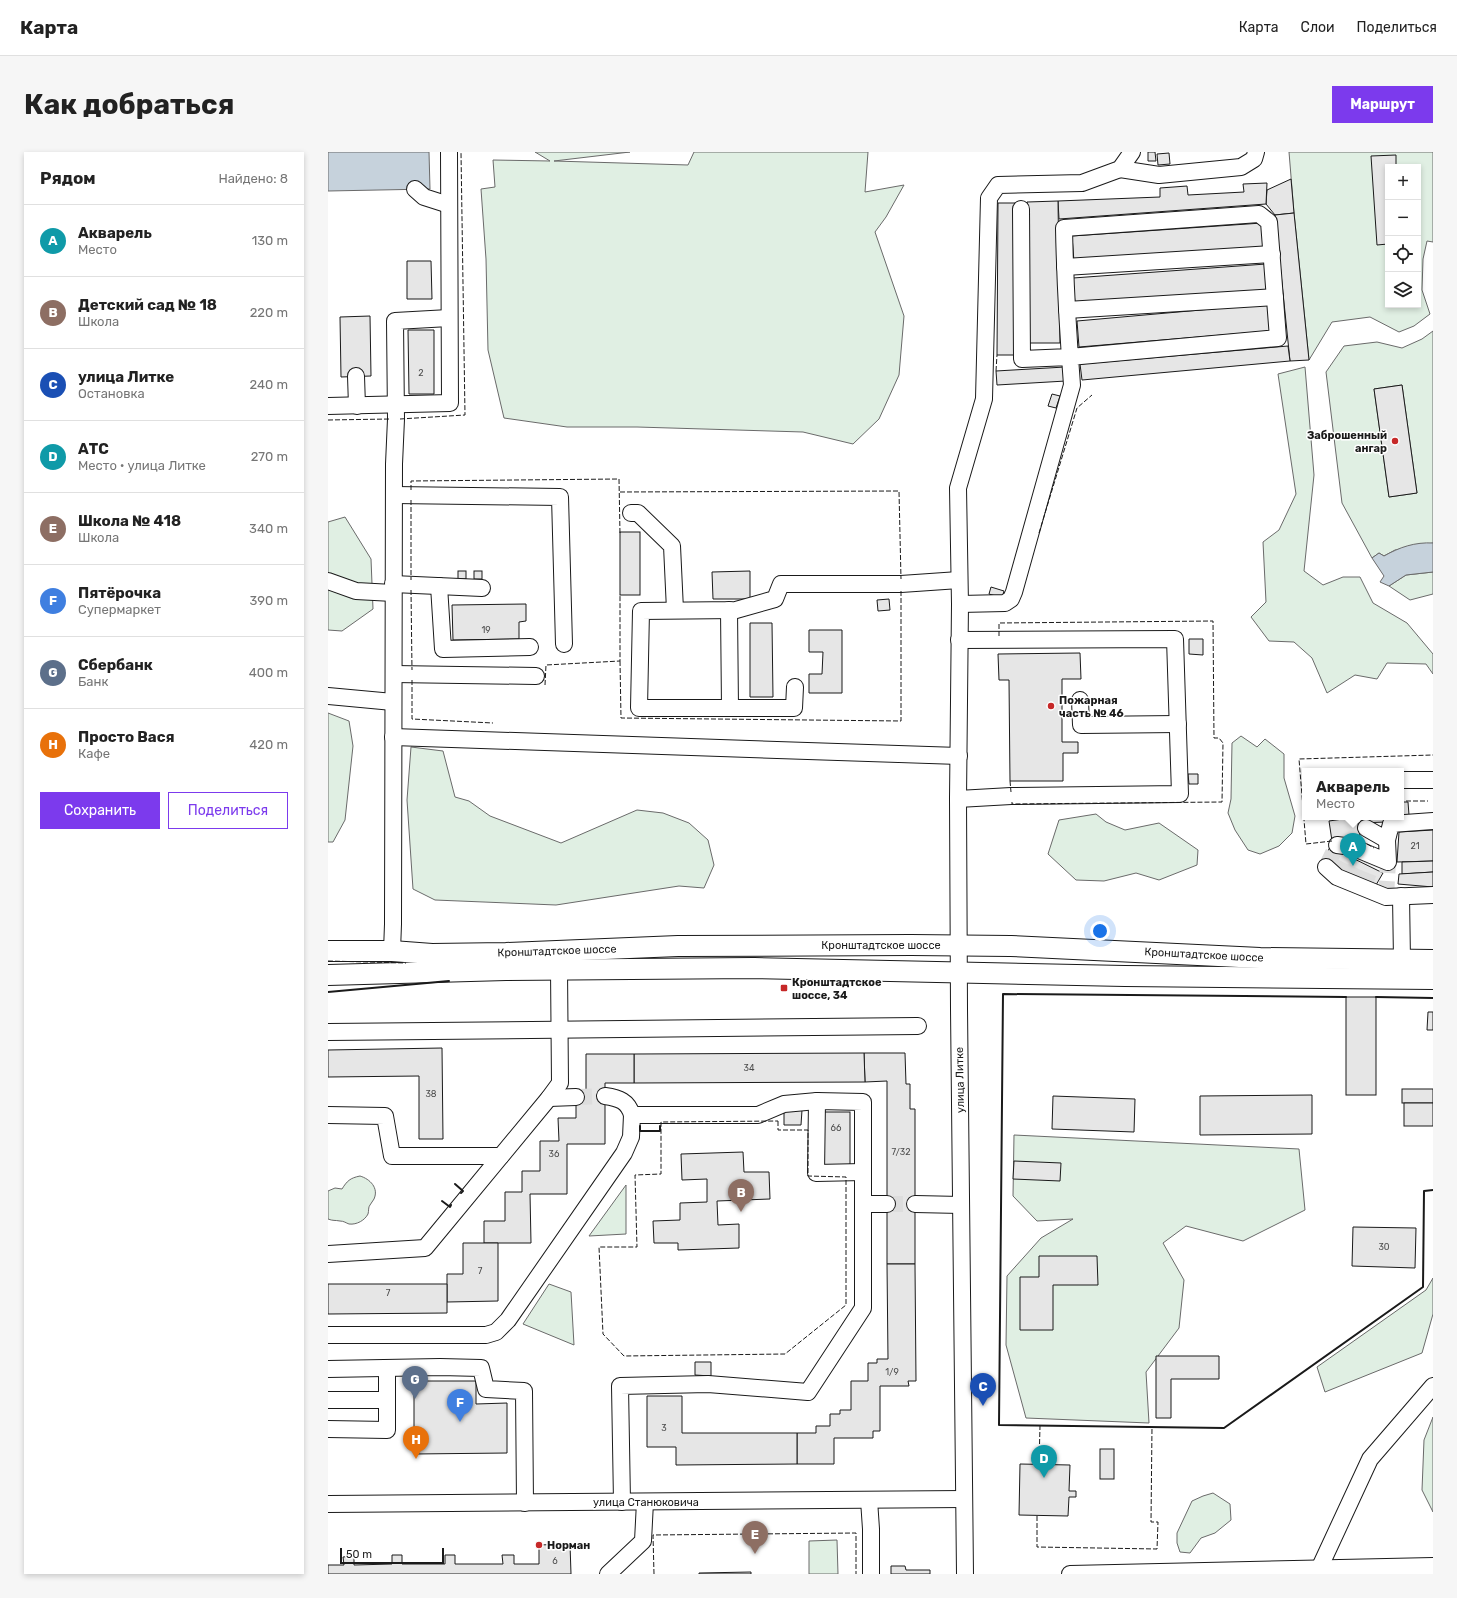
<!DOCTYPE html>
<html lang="ru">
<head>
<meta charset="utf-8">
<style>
  body { margin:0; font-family:Rubik,sans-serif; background:#f6f6f6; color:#222 }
  .controls { position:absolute; right:12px; top:12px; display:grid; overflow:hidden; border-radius:0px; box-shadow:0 2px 6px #0003 }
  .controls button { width:36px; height:36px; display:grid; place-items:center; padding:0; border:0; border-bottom:1px solid #e0e0e0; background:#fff; color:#222; font:20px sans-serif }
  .scale { position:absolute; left:12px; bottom:10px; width:104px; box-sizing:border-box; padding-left:4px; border:2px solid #1a1a1a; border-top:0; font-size:11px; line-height:14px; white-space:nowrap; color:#1a1a1a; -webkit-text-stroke:3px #fff; paint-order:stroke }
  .you { position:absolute; left:772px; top:779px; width:14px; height:14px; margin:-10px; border:3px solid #fff; border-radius:50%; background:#1a73e8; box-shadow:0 0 0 6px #1a73e833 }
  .badge { display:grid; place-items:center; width:26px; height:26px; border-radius:50%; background:#7c3aed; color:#fff; font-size:13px; font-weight:700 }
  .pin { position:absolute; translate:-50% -33px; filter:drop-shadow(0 1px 2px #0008) }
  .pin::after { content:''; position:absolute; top:21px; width:14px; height:12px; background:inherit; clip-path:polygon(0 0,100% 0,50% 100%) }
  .popup { position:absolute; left:974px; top:616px; width:102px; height:52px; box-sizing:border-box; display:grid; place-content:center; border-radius:0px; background:#fff; filter:drop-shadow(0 1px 3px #0005); font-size:13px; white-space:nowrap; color:#767676 }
  .popup b { font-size:15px; color:#222 }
  .popup::after { content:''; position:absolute; left:50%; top:100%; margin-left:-8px; border:8px solid transparent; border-top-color:#fff }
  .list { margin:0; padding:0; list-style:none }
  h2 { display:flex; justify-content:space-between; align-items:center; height:52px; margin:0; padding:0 16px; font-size:17px }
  h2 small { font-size:13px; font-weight:400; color:#767676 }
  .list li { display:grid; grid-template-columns:26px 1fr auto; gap:12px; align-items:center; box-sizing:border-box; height:72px; padding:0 16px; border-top:1px solid #e0e0e0 }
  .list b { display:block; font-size:15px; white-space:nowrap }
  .list p { margin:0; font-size:13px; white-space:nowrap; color:#767676 }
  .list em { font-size:13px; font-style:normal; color:#767676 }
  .actions { display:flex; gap:8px; padding:12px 16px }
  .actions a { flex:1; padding:9px 0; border:1px solid #7c3aed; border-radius:0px; text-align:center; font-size:14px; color:#7c3aed }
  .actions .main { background:#7c3aed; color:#fff }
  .icon { flex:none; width:22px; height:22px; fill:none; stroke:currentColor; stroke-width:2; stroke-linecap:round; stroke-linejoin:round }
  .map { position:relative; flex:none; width:1105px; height:1422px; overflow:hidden; border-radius:0px }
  header { display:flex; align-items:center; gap:24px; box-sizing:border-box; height:56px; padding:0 20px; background:#fff; border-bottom:1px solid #e0e0e0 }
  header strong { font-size:19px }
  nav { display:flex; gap:22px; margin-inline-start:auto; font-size:14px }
  .intro { display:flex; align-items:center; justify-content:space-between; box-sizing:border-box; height:96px; padding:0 24px }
  h1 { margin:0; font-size:28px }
  .button { padding:10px 18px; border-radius:0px; background:#7c3aed; color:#fff; font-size:14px; font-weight:700 }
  main { display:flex; gap:24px; padding:0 24px }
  aside { flex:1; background:#fff; border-radius:0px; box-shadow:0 2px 6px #0003 }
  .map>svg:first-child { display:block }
  .green { fill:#e0efe3; stroke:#6a6a6a; fill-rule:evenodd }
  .water { fill:#c6d2dc; stroke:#6a6a6a }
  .building { fill:#e6e6e6; stroke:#1a1a1a }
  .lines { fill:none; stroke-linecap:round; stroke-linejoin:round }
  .minor-tunnel { stroke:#ddd; stroke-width:16; stroke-dasharray:16 8; stroke-linecap:butt }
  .minor-casing { stroke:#1a1a1a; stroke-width:18 }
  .major-casing { stroke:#1a1a1a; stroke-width:22 }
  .minor { stroke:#fff; stroke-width:16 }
  .major { stroke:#fff; stroke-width:20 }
  .fence { stroke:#1a1a1a; stroke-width:1; stroke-dasharray:5 2; stroke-linecap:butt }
  .wall { stroke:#1a1a1a; stroke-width:2 }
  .poi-dot { fill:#c62828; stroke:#fff; stroke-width:1.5 }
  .labels { text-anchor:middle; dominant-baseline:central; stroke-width:3; stroke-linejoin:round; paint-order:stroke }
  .number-label { font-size:9px; fill:#4d4d4d }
  .poi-label { font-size:11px; font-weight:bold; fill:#1a1a1a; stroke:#fff; text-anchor:start }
  .street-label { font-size:11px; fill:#1a1a1a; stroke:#fff }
</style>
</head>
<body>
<header>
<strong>Карта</strong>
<nav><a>Карта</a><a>Слои</a><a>Поделиться</a></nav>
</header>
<div class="intro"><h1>Как добраться</h1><a class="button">Маршрут</a></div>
<main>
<aside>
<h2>Рядом<small>Найдено: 8</small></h2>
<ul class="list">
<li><span class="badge" style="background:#0f9aa8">A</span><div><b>Акварель</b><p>Место</p></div><em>130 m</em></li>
<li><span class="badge" style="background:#8d6e63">B</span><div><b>Детский сад № 18</b><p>Школа</p></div><em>220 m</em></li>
<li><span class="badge" style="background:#1a4fb4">C</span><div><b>улица Литке</b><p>Остановка</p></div><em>240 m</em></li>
<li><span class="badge" style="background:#0f9aa8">D</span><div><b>АТС</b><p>Место · улица Литке</p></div><em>270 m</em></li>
<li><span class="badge" style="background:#8d6e63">E</span><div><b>Школа № 418</b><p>Школа</p></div><em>340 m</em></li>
<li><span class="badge" style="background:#3f7fe0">F</span><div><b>Пятёрочка</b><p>Супермаркет</p></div><em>390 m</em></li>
<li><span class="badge" style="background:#5c6f8a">G</span><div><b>Сбербанк</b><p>Банк</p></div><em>400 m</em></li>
<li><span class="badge" style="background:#e8710a">H</span><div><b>Просто Вася</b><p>Кафе</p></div><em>420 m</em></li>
</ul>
<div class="actions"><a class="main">Сохранить</a><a>Поделиться</a></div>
</aside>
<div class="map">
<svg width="1105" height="1422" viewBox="0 0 1105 1422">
  <rect width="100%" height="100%" fill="#fff"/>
  <g class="green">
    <path d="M207 0H302L226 9 360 13 366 0H540L537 40 576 33 558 65 547 80 576 164 571 223 551 267 525 292 475 280 309 275H239L176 266 160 198 158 107 153 37 167 35 165 8 222 9Z"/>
    <path d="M961 0H1105V90L1099 89 1095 107 1094 138 1102 162 1086 174 1071 180 1042 165 1004 170 981 208 966 61ZM1060 15H1090V153H1060Z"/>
    <path d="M1105 179V391L1067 398 1056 404 1051 401 1044 406 1014 351 998 220 1016 194 1049 190 1074 196 1094 187ZM1074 233 1089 341 1061 345 1046 237Z"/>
    <path d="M977 215 986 323 976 419 995 433 1015 425H1032L1045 451 1079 471 1105 502V522L1098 512 1059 511 1049 527 1027 523 999 541 984 506 966 490 941 489 923 465 938 450 935 390 951 378 968 342 950 222Z"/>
    <path d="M17 365 43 407 45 457 14 479 0 478V370Z"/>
    <path d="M1105 420V442L1082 448 1061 434 1078 423Z"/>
    <path d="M0 561 21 569 25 594 17 668 5 690H0Z"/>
    <path d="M913 584 929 595 937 587 956 602V626L967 664 964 681 951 694 932 702 920 698 907 678 900 661 903 647 904 591Z"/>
    <path d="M83 595 115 599 127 645 141 649 162 664 233 691 309 658 335 661 361 671 380 688 386 713 376 736 351 734 228 753 107 748 85 737 79 648Z"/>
    <path d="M768 662 778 670 797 678 831 671 870 698 869 713 831 728 808 721 776 729 748 728 720 702 731 668Z"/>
    <path d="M686 983 971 997 977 1058 915 1089 858 1074 835 1091 856 1128 851 1176 818 1220 821 1271 698 1266 678 1193 679 1124 713 1086 745 1067 709 1069 685 1044Z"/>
    <path d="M32 1024C42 1027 51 1036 46 1047 45 1049 43 1051 42 1053 40 1055 41 1059 40 1062 37 1068 29 1073 21 1072 18 1071 16 1069 12 1069 7 1068 5 1069 0 1067V1039L7 1036 14 1037C19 1029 22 1026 32 1024Z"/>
    <path d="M298 1033V1082L261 1084Z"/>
    <path d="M1105 1126V1162L1094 1201 997 1240 989 1215 1098 1138Z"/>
    <path d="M221 1132 243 1140 246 1193 195 1172Z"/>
    <path d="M1105 1265V1360L1094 1338 1096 1288Z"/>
    <path d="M885 1341 902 1352 903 1368 887 1381 873 1386 862 1401 852 1400 849 1391V1381L864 1349 875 1344Z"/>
    <path d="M509 1388 510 1422H481V1389Z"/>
  </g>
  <g class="water">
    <path d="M0 0H101L102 37 0 39Z"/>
    <path d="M1105 391V420L1078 423 1061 434 1052 430 1056 424 1044 406 1051 401 1056 404C1072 395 1087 390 1105 391Z"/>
  </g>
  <g class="building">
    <path d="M820 0H827L828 9H820Z"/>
    <path d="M841 1 842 12 830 13 829 2Z"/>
    <path d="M1068 3V15H1060V92L1049 93 1043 4Z"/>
    <path d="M963 27 966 61 947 63 938 52 939 38Z"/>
    <path d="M939 31 938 52 731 67 730 49 832 45V36L859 34 860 43 916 40 915 32Z"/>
    <path d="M730 49 732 191H701L699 50Z"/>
    <path d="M670 51H687V203H669Z"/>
    <path d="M966 61 981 208 962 209 947 63Z"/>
    <path d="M934 71 936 97 746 110 744 84Z"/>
    <path d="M79 109H103L104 147H79Z"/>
    <path d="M938 112 940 138 747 152 745 126Z"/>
    <path d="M940 152 942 179 751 195 749 169Z"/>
    <path d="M42 164 43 224 13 225 12 165Z"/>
    <path d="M80 178H106V242H81Z"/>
    <path d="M960 194 962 209 754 228 752 212Z"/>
    <path d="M737 215 738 229 669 233 668 219Z"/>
    <path d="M1074 233 1089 341 1061 345 1046 237Z"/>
    <path d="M724 242 732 244 728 256 720 254Z"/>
    <rect x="292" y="380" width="20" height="63"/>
    <rect x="130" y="419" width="8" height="8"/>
    <rect x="146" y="419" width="8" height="8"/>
    <path d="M422 419V447H385L384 420Z"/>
    <path d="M663 435 676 439 674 446 661 442Z"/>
    <path d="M561 447 562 458 550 459 549 448Z"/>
    <path d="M198 452V469L191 470V487L125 488 124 453Z"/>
    <path d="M422 471H444L445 545H422Z"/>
    <path d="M481 478H514V541H481V522H494L495 500H481Z"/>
    <path d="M861 487H875V503L861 502Z"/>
    <path d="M752 501 753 527H734V590H750V601H735V629H682L681 528H671L670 502Z"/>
    <path d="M860 622H870V632H861Z"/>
    <path d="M1073 650H1080L1081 663 1082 669 1033 671V665H1073Z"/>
    <path d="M1029 665 1032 684 1004 689 1001 669Z"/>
    <path d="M1105 678V709L1069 710 1071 680Z"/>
    <path d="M1002 695 1055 721 1048 733 996 707Z"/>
    <path d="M1105 709V720L1074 722V710Z"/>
    <path d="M1105 720V735L1070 732 1071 722Z"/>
    <rect x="1018" y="845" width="30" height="98"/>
    <path d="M1100 860H1105V878H1099Z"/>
    <path d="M114 896 115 987H91V924L0 925V898Z"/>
    <path d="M536 901H577L578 932H582V957H587V1112H559V929L537 930Z"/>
    <path d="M536 901 537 930 306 931V902Z"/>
    <path d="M258 902H306V931H277V992H239V1042H202L203 1091H156V1069H177V1040H194V1019H212V989H231L230 966H248V938L258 939Z"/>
    <rect x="1074" y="937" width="31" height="14"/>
    <path d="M984 943V982L872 983V944Z"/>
    <path d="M725 944 807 947 806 980 724 977Z"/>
    <rect x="1076" y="951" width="29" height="23"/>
    <path d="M456 958H474L473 973H456Z"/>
    <rect x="494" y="960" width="28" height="58"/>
    <path d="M415 1000 416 1020H441L442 1047 389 1049 390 1073 411 1072V1096L350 1098V1091H326L325 1069 352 1068V1051L379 1050V1027L354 1028 353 1002Z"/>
    <path d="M686 1009 733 1011 732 1029 685 1027Z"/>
    <path d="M1025 1075 1088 1076 1087 1116 1024 1114Z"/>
    <path d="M135 1091H170V1149L119 1150V1122H135Z"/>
    <path d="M711 1104H769L770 1133H725V1178H692V1125H711Z"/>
    <path d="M559 1112H587L588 1229H580L581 1234H552V1279H545V1286H506V1312H469V1281H488V1274H502V1262H512V1258H523V1229H540V1211H549V1207H560Z"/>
    <path d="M0 1132H119V1161L0 1162Z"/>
    <path d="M828 1204H891V1227H843V1266H828Z"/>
    <path d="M367 1210H383V1224L367 1223Z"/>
    <path d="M86 1229H148V1252L179 1251V1301L86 1302Z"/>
    <path d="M319 1244H354V1281H469V1312L348 1313V1295H319Z"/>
    <rect x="772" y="1297" width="14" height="30"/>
    <path d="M692 1312 742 1313 741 1339H748V1345H741L740 1364 691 1363Z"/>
    <path d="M242 1392 243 1422H0V1413H16L15 1405 26 1404V1413L64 1412V1403H74V1412H117V1403H127V1412H175L174 1403H186V1412H211V1393Z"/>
    <path d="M563 1414H577L578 1418H602V1422H563Z"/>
    <path d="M423 1420V1422H371V1421Z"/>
  </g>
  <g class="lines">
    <g class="minor-tunnel">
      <path d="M998 715 1009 693"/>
      <path d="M1009 725 1024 695"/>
      <path d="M1021 730 1035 700"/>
      <path d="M1035 736 1047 705"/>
      <path d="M1058 745 1060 710"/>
      <path d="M248 945 277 944"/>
      <path d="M559 1052H587"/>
    </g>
    <g class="minor-casing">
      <g id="minor">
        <path d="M792 17 831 23 913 15 926 7 928 0"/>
        <path d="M87 37 96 45 121 53"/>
        <path d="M737 115 944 102"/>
        <path d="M739 158 947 145"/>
        <path d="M28 224 29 254"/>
        <path d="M0 254 122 251 121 0"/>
        <path d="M66 343 232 345 236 492"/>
        <path d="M303 361H310L344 394 347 458"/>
        <path d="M0 429 28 439 65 441"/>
        <path d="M65 432 154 436"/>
        <path d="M111 434 115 497 202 495"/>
        <path d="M632 452 677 451 683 447 686 440 744 233C740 181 737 128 736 76L931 62 941 70 950 186 742 205 694 207 693 57"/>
        <path d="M401 458 402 556"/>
        <path d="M66 522 208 524"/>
        <path d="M467 535 466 556H311L313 459 408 458 447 447 453 432H573L631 428"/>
        <path d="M0 544 65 550"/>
        <path d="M752 548 753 573 850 572"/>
        <path d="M65 585 631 604"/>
        <path d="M1073 628H1105"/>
        <path d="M630 647 683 644 852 642 847 487 631 488"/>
        <path d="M1038 676 1059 688 1063 672 1105 669"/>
        <path d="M1009 693 1024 695 1060 710 1059 688"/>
        <path d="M998 715 1009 725 1058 745 1105 743"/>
        <path d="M1073 744 1074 808"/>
        <path d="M64 799 65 772 66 312 68 267 67 169 121 166"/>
        <path d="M0 880 590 874"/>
        <path d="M277 944C291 946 300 949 304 963H430L456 952 489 949 535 950V1156L480 1240 380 1232 292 1234 294 1350"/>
        <path d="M221 946 248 945"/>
        <path d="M489 949 488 1021 535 1020"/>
        <path d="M0 963 57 964 64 1004H173"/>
        <path d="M535 1052H559"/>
        <path d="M587 1052 633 1053"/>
        <path d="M0 1102 97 1096 221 946 232 931 231 817"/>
        <path d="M0 1183H158L168 1180 180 1168 296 1001 303 985 304 963"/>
        <path d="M0 1217 112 1215 153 1216 158 1237 196 1239 197 1351"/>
        <path d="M0 1248H59"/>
        <path d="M0 1277 59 1278V1216"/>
        <path d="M541 1348 543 1377V1422"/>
        <path d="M0 1352 636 1347"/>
        <path d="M991 1417 1042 1307 1105 1234"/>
        <path d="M280 1422 315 1389 317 1350"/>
        <path d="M637 1422 631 857 630 647 632 452 630 336 656 247 661 46 670 33 754 31 792 17 804 0"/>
        <path d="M742 1422 1105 1414"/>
      </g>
    </g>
    <g class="major-casing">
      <g id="major">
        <path d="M0 799H64L104 802 178 801 350 794 583 793 683 794 932 806 1105 808"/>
        <path d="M0 823 178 818 426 816 797 824 1105 827"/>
      </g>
    </g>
    <use href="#minor" class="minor"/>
    <use href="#major" class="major"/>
    <g class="fence">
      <path d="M668 219 669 203"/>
      <path d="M72 267 137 263 133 0"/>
      <path d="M0 268 62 267"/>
      <path d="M83 338V329L291 327 292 382"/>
      <path d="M292 340 571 339 573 427"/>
      <path d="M83 348V428"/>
      <path d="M711 381 749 256 764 243"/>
      <path d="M83 438 84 518"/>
      <path d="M671 484V471L885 469 886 586H891L895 591 894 650 684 652V650"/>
      <path d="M292 509 293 566 573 569V437"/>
      <path d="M84 528V567L165 571"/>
      <path d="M217 533 218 513 292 509V442"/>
      <path d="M682 629 683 640"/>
      <path d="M1078 649H1100"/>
      <path d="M1027 685 1046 696"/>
      <path d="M1004 689 978 692 971 607 1105 603"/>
      <path d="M0 809 78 811"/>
      <path d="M450 969V978H480V1024L518 1025V1153L457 1202 296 1204 275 1182 271 1095H309L307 1023 333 1022V970Z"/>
      <path d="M711 1313 712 1274"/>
      <path d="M709 1364V1395L829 1397 830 1370H823L824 1275"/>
      <path d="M326 1422 325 1383 528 1381V1422"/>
    </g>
    <g class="wall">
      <path d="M0 840 121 829"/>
      <path d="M1018 845 675 842 671 1273 896 1276 1095 1135 1096 1039 1105 1038"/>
      <path d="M1048 845 1105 846"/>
      <path d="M312 974V979H332V974"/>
      <path d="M127 1032 135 1039 133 1041"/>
      <path d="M114 1049 122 1055 123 1053"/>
    </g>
  </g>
  <g class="poi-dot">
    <circle cx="1067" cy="289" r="4"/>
    <circle cx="723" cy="554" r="4"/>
    <rect x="452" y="832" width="8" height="8" rx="2"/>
    <circle cx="211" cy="1393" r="4"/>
  </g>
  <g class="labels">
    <g class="number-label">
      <text x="93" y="221">2</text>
      <text x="158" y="478">19</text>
      <text x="1087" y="694">21</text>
      <text x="421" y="916">34</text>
      <text x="103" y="942">38</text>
      <text x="508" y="976">66</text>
      <text x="573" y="1000">7/32</text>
      <text x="226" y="1002">36</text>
      <text x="1056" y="1095">30</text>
      <text x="152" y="1119">7</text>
      <text x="60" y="1141">7</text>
      <text x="564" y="1220">1/9</text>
      <text x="336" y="1276">3</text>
      <text x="227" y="1409">6</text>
    </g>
    <g class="poi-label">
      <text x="1059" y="283" text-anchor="end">Заброшенный<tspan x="1059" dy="13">ангар</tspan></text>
      <text x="731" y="548">Пожарная<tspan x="731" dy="13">часть № 46</tspan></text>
      <text x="464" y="830">Кронштадтское<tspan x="464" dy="13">шоссе, 34</tspan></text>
      <text x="219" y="1393">Норман</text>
    </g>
    <g class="street-label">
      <text x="553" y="793">Кронштадтское шоссе</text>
      <text transform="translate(229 799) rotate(-2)">Кронштадтское шоссе</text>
      <text transform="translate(876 803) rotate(3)">Кронштадтское шоссе</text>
      <text transform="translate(632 928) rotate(-91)">улица Литке</text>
      <text x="318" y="1350">улица Станюковича</text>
    </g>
  </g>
</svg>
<div class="controls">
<button>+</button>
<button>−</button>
<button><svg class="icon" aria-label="locate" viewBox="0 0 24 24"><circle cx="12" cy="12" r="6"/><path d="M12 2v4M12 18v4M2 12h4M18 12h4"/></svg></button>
<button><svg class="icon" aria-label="layers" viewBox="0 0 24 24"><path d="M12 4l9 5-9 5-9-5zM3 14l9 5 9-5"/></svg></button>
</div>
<div class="scale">50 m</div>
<div class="you"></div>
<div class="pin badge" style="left:1025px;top:714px;background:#0f9aa8">A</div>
<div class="popup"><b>Акварель</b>Место</div>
<div class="pin badge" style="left:413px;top:1060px;background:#8d6e63">B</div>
<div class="pin badge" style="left:655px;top:1254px;background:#1a4fb4">C</div>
<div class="pin badge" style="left:716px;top:1326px;background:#0f9aa8">D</div>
<div class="pin badge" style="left:427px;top:1402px;background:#8d6e63">E</div>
<div class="pin badge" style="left:132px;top:1270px;background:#3f7fe0">F</div>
<div class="pin badge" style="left:87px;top:1247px;background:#5c6f8a">G</div>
<div class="pin badge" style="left:88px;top:1307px;background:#e8710a">H</div>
</div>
</main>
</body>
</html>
